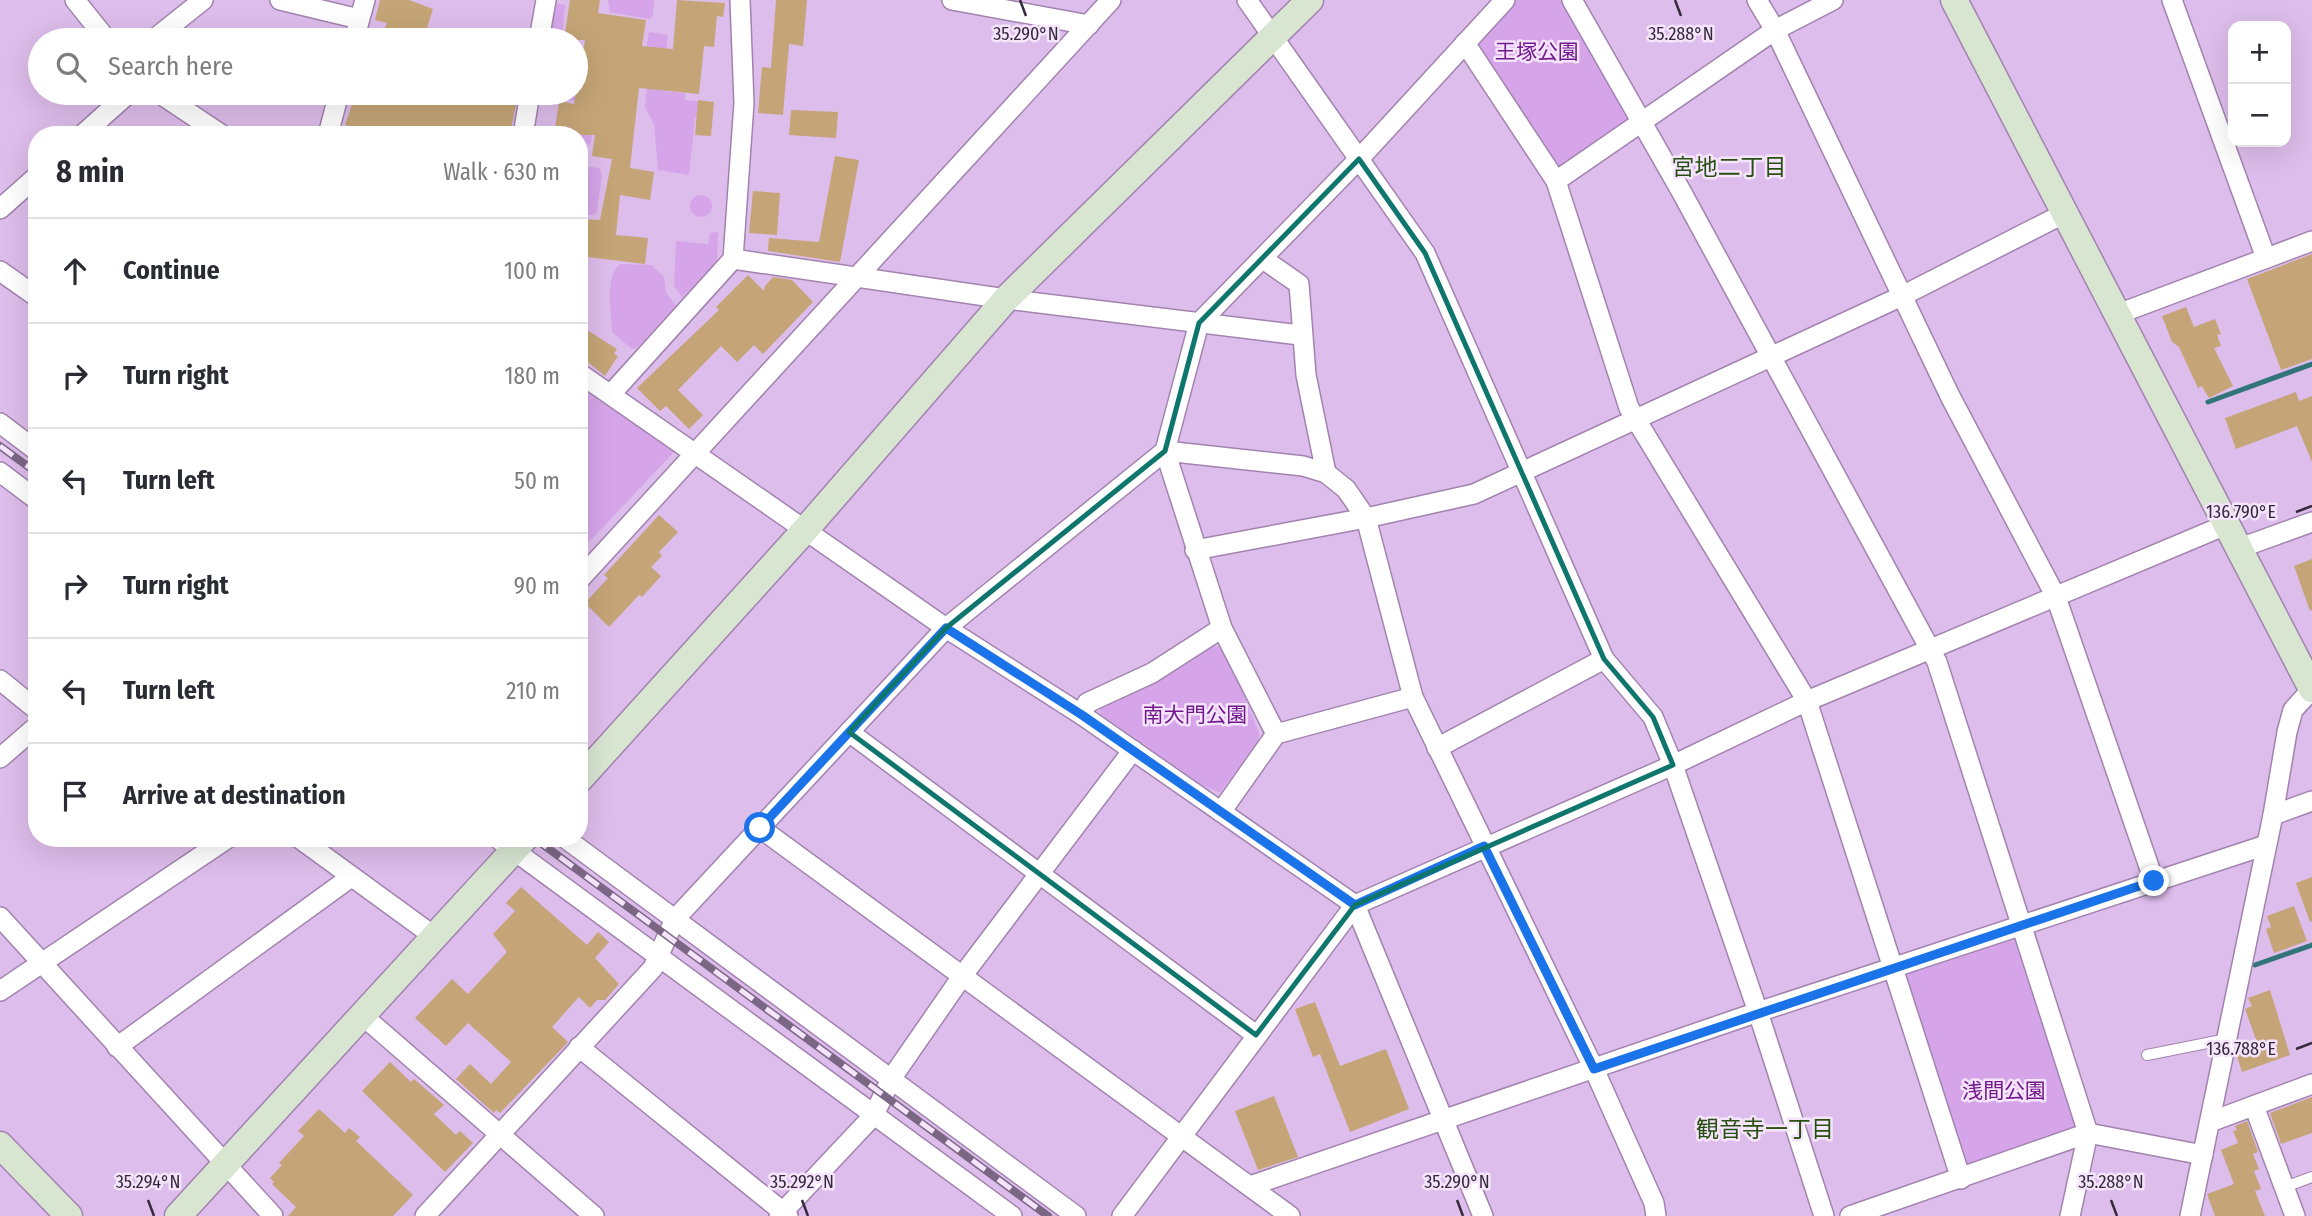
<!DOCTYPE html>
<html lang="en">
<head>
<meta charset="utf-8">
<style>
  body { margin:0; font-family:"Fira Sans Condensed","Noto Sans JP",sans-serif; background:#f7f7f7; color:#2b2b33 }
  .controls { position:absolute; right:21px; top:21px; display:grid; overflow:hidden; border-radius:14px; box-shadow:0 7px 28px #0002 }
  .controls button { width:63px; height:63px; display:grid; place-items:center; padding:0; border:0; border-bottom:2px solid #e1e1e2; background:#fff; color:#2b2b33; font:35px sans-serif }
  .stop { position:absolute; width:21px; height:21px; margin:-16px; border:5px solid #1a73e8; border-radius:50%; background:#fff }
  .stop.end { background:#1a73e8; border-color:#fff; box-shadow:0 2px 7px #0008 }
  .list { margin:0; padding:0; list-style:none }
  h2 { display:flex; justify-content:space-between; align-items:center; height:91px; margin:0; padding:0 28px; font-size:30px }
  h2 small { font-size:23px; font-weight:400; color:#7c7c81 }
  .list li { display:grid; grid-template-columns:46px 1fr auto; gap:21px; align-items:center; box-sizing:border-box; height:105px; padding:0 28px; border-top:2px solid #e1e1e2 }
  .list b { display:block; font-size:26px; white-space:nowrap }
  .list em { font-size:23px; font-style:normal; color:#7c7c81 }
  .icon { flex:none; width:38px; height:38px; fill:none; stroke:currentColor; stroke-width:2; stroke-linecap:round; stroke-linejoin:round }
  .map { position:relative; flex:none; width:2312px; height:1216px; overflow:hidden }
  .search { position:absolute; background:#fff; box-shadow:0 7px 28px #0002; left:28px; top:28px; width:560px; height:77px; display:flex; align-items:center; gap:18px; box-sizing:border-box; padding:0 24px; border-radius:38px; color:#7c7c81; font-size:26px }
  .panel { position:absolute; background:#fff; box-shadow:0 7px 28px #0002; left:28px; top:126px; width:560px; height:721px; border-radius:28px }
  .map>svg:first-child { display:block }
  .green { fill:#d6a5e9 }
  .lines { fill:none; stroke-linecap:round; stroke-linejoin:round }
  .stream { stroke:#31747a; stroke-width:5 }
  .building { fill:#c5a577 }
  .lane-casing { stroke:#a283af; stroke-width:12 }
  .street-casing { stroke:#a283af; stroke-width:22 }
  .secondary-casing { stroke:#a283af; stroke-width:29 }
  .lane { stroke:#fff; stroke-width:10 }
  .street { stroke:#fff; stroke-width:19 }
  .secondary { stroke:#d7e5d1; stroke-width:26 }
  .rail-casing { stroke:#7b6784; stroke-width:8 }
  .rail { stroke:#f5e4fc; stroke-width:5; stroke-dasharray:16; stroke-linecap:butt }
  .route { stroke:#1a73e8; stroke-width:9 }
  .marked { fill:none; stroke:#0f766e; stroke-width:5; stroke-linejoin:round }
  .ticks { fill:none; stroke:#35293b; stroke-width:2.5 }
  .labels { text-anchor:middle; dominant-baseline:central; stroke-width:5; stroke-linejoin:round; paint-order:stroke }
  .park-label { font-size:21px; fill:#711a8c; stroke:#f5e4fc }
  .neighbourhood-label { font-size:23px; fill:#284f11; stroke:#f5e4fc }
  .ticks-label { font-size:18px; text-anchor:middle; fill:#35293b; stroke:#f5e4fc; stroke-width:5; stroke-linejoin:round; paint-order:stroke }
</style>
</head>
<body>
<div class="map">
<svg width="2312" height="1216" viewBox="0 0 2312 1216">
  <rect width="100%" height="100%" fill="#ddbdeb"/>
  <g class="green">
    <path d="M608 0H654L653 16 649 19 610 12Z"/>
    <path d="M1512 0H1566L1635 120 1556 173 1471 42Z"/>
    <path d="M555 3 565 5 562 34 565 39 575 40H550Z"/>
    <path d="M649 32 668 35 663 71 643 68Z"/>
    <path d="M648 73 664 74 663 91 685 93V100L712 103 711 118H695L689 175 658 170 654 124 645 107Z"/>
    <path d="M576 82 601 93 590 145 579 142 582 102 563 99 560 95 576 93Z"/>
    <path d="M579 165 599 168 602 175 597 212 593 215H579Z"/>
    <circle cx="701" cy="206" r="11"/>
    <path d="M718 232 717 262 682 298 674 285 676 241 708 244 710 233Z"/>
    <path d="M620 264 652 265 664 277 666 292 676 306 637 348 632 349 612 332C612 313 604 278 620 264Z"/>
    <path d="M579 387 675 451 588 543 579 537Z"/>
    <path d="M1215 646 1225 649 1259 733 1258 741 1220 793 1202 785 1100 714V705Z"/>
    <path d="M2019 932 2082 1131 1964 1172 1901 971Z"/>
  </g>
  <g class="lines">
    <g class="stream">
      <path d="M2208 402 2312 364"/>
      <path d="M2255 965 2312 945"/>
    </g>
  </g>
  <g class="building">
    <path d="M380 0H409L433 9 427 28 455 35 454 40H419L385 28 387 23 375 20Z"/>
    <path d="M570 0H600L598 13 646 20 642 46 673 49 677 0 725 3 723 17 717 16 714 47 704 46 699 94 639 88 630 168 654 172 650 200 620 195 616 235 648 238 645 264 579 256V219L600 220 612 159 592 156 595 135H554L559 101 574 104 585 40H564Z"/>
    <path d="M776 0H807L803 46 789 44 783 115 758 113 762 67 771 68Z"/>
    <path d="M356 93H503L502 100 516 104 510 135H384L345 125Z"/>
    <path d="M698 100 714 102 711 136 695 135Z"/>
    <path d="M791 110 838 112 836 138 789 135Z"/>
    <path d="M835 156 859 160 840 262 768 251 769 238 819 242Z"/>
    <path d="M753 191 780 193 777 235 749 233Z"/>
    <path d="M2312 254V359L2281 370 2247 279Z"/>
    <path d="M748 275 764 291 765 286 773 277 792 280 813 302 763 354 754 345 737 362 721 346 678 390 703 415 689 429 666 406 660 411 637 388 719 310 716 307Z"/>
    <path d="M2186 307 2194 327 2215 319 2221 334 2217 335 2221 346 2214 348 2233 386 2209 398 2202 386 2198 388 2179 347 2172 342 2162 316Z"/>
    <path d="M579 325 617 349 614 354 618 356 605 376 579 355Z"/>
    <path d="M2296 392 2299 401 2312 396V462L2297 426 2236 449 2225 418Z"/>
    <path d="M659 515 678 532 659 552 662 556 651 567 661 576 642 597 639 595 609 627 585 603 608 578 604 575Z"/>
    <path d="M2312 559V610L2310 611 2294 566Z"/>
    <path d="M2312 877V921L2310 922 2296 883Z"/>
    <path d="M521 887 587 945 598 932 609 942 595 958 619 984 605 1000H597L590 1008 579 997 552 1027 568 1042 500 1113 496 1110 494 1113 456 1079 470 1064 491 1084 511 1062 468 1023 446 1046 415 1018 452 979 468 994 507 952 493 934 515 911 506 903Z"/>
    <path d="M2294 906 2307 941 2274 953 2266 929 2271 927 2267 916Z"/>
    <path d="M2270 990 2290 1055 2242 1072 2236 1053 2258 1045 2245 1009 2252 1006 2248 998Z"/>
    <path d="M1315 1002 1340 1066 1386 1049 1409 1109 1350 1132 1320 1054 1313 1057 1295 1009Z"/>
    <path d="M390 1062 411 1082 414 1079 444 1105 434 1114 456 1135 460 1131 473 1143 445 1172 362 1091Z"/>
    <path d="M1274 1096 1298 1157 1258 1170 1235 1111Z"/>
    <path d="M2312 1097V1133L2281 1144 2270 1113Z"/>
    <path d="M319 1109 345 1133 349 1128 360 1137 356 1141 413 1195 393 1216H288L296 1207 272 1184 274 1182 270 1178 282 1165 279 1163 304 1136 298 1131Z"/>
    <path d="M2247 1121 2258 1152 2253 1154 2259 1169 2254 1171 2261 1189 2255 1191 2265 1216H2215L2207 1194 2234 1184 2221 1150 2238 1143 2233 1131 2237 1130 2235 1126Z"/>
  </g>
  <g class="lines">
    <g class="lane-casing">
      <g id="lane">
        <path d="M2147 1055 2227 1039"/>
        <path d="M2285 1187 2312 1177"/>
      </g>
    </g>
    <g class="street-casing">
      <g id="street">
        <path d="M75 0 107 40"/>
        <path d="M280 0 359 19"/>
        <path d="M952 0 1089 25"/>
        <path d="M1247 0 1425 253 1604 659 1653 717 1673 765 1758 1012 1824 1216"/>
        <path d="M1572 0 1681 191 1937 662 2088 1133 2070 1216"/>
        <path d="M1757 0 1775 30 1950 396 2056 597 2154 881"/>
        <path d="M2172 0 2266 258"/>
        <path d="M153 40 203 0"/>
        <path d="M354 40 365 0"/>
        <path d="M539 40 546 0"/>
        <path d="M1465 43 1556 181 1629 408 1807 701 1961 1179"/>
        <path d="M159 93 222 135"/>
        <path d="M82 135 129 93"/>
        <path d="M328 135 339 93"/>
        <path d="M523 135 530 93"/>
        <path d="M1556 181 1775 30 1833 0"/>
        <path d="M0 209 37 176"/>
        <path d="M733 259 1006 299 1300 335"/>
        <path d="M1263 259 1299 284 1306 375 1326 473"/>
        <path d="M0 271 37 297"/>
        <path d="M2118 314 2312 241"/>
        <path d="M579 373 946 628 1082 715 1355 905 1673 765 1807 701 2228 524"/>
        <path d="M611 394 733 259 744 103 740 0"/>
        <path d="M0 423 37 451"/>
        <path d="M0 472 37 500"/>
        <path d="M2240 548 2312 522"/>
        <path d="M1195 550 1366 518 1474 494 1902 296 2065 213"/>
        <path d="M579 580 1111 0"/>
        <path d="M0 680 37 710"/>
        <path d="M1082 715 1087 703 1152 673 1222 628"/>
        <path d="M849 732 1256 1035"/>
        <path d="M1276 734 1222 628 1165 451 1303 466 1326 473 1346 489 1366 518 1413 697 1594 1069 1654 1203 1656 1216"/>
        <path d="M1437 748 1604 659"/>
        <path d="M0 758 37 726"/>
        <path d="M1221 812 1276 734 1413 697"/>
        <path d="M2273 815 2312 801"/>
        <path d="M760 828 1290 1216"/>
        <path d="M299 838 435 937"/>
        <path d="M497 838 1012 1216"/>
        <path d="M565 838 1076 1216"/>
        <path d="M0 917 273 1216"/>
        <path d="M0 991 228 838"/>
        <path d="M363 1016 594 1216"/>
        <path d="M117 1047 351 877"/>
        <path d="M579 1047 788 1216"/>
        <path d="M2254 1106 2295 1216"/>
        <path d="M2210 1122 2312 1084"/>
        <path d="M1250 1186 1758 1012 2266 845"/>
        <path d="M425 1216 653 968 675 919 946 628 1165 451 1199 323 1359 159 1505 0"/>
        <path d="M779 1216 874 1115 891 1079 963 975 1133 750"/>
        <path d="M1122 1216 1355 905 1483 1216"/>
        <path d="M1850 1216 2088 1133 2203 1155"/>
        <path d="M2190 1216 2273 815 2287 732 2293 710 2312 689"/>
      </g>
    </g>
    <g class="secondary-casing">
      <g id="secondary">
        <path d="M1954 0 2312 689"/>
        <path d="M579 780 805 530 1006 299 1310 0"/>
        <path d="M0 1145 69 1216"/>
        <path d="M178 1216 525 838"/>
      </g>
    </g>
    <use href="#lane" class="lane"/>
    <use href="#street" class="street"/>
    <use href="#secondary" class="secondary"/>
    <g class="rail-casing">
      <g id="rail">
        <path d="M0 446 37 473"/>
        <path d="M534 838 1048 1216"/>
      </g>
    </g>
    <use href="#rail" class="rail"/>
  </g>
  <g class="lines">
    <path class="route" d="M760 828 946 628 1082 715 1355 905 1484 846 1594 1069 2154 881"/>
  </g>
  <path class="marked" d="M1359 159 1425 253 1604 659 1653 717 1673 765 1355 905 1256 1035 849 732 946 628 1165 451 1199 323Z"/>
  <path class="ticks" d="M1020 0 1026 16M1675 0 1681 16M2296 512 2312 506M2296 1049 2312 1043M148 1200 154 1216M802 1200 808 1216M1457 1200 1463 1216M2111 1200 2117 1216"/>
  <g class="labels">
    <g class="park-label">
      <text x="1537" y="52">王塚公園</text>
      <text x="1195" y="715">南大門公園</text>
      <text x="2004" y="1091">浅間公園</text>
    </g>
    <g class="neighbourhood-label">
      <text x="1729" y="167">宮地二丁目</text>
      <text x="1765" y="1129">観音寺一丁目</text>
    </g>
  </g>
  <g class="ticks-label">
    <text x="1026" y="40">35.290°N</text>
    <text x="1681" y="40">35.288°N</text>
    <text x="2241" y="518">136.790°E</text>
    <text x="2241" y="1055">136.788°E</text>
    <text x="148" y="1188">35.294°N</text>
    <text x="802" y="1188">35.292°N</text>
    <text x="1457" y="1188">35.290°N</text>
    <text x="2111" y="1188">35.288°N</text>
  </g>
</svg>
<div class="controls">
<button>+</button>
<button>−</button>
</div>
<div class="stop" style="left:760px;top:828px"></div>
<div class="stop end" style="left:2154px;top:881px"></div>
<div class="search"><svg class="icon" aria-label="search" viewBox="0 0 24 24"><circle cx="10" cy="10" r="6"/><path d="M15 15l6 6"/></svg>Search here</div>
<section class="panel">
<h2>8 min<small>Walk · 630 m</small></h2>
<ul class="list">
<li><svg class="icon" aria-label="ahead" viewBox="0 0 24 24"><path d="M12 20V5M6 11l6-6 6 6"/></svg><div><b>Continue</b></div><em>100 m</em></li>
<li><svg class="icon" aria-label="right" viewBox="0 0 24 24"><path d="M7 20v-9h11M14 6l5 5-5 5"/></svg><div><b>Turn right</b></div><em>180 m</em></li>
<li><svg class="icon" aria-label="left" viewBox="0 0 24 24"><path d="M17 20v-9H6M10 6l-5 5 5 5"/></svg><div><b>Turn left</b></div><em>50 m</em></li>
<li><svg class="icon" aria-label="right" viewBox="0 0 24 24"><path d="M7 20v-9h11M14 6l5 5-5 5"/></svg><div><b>Turn right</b></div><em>90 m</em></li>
<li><svg class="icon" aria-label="left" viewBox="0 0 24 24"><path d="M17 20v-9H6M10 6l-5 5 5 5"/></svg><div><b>Turn left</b></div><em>210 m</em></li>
<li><svg class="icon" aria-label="arrive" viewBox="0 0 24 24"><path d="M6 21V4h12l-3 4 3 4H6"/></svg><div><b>Arrive at destination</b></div></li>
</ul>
</section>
</div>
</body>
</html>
